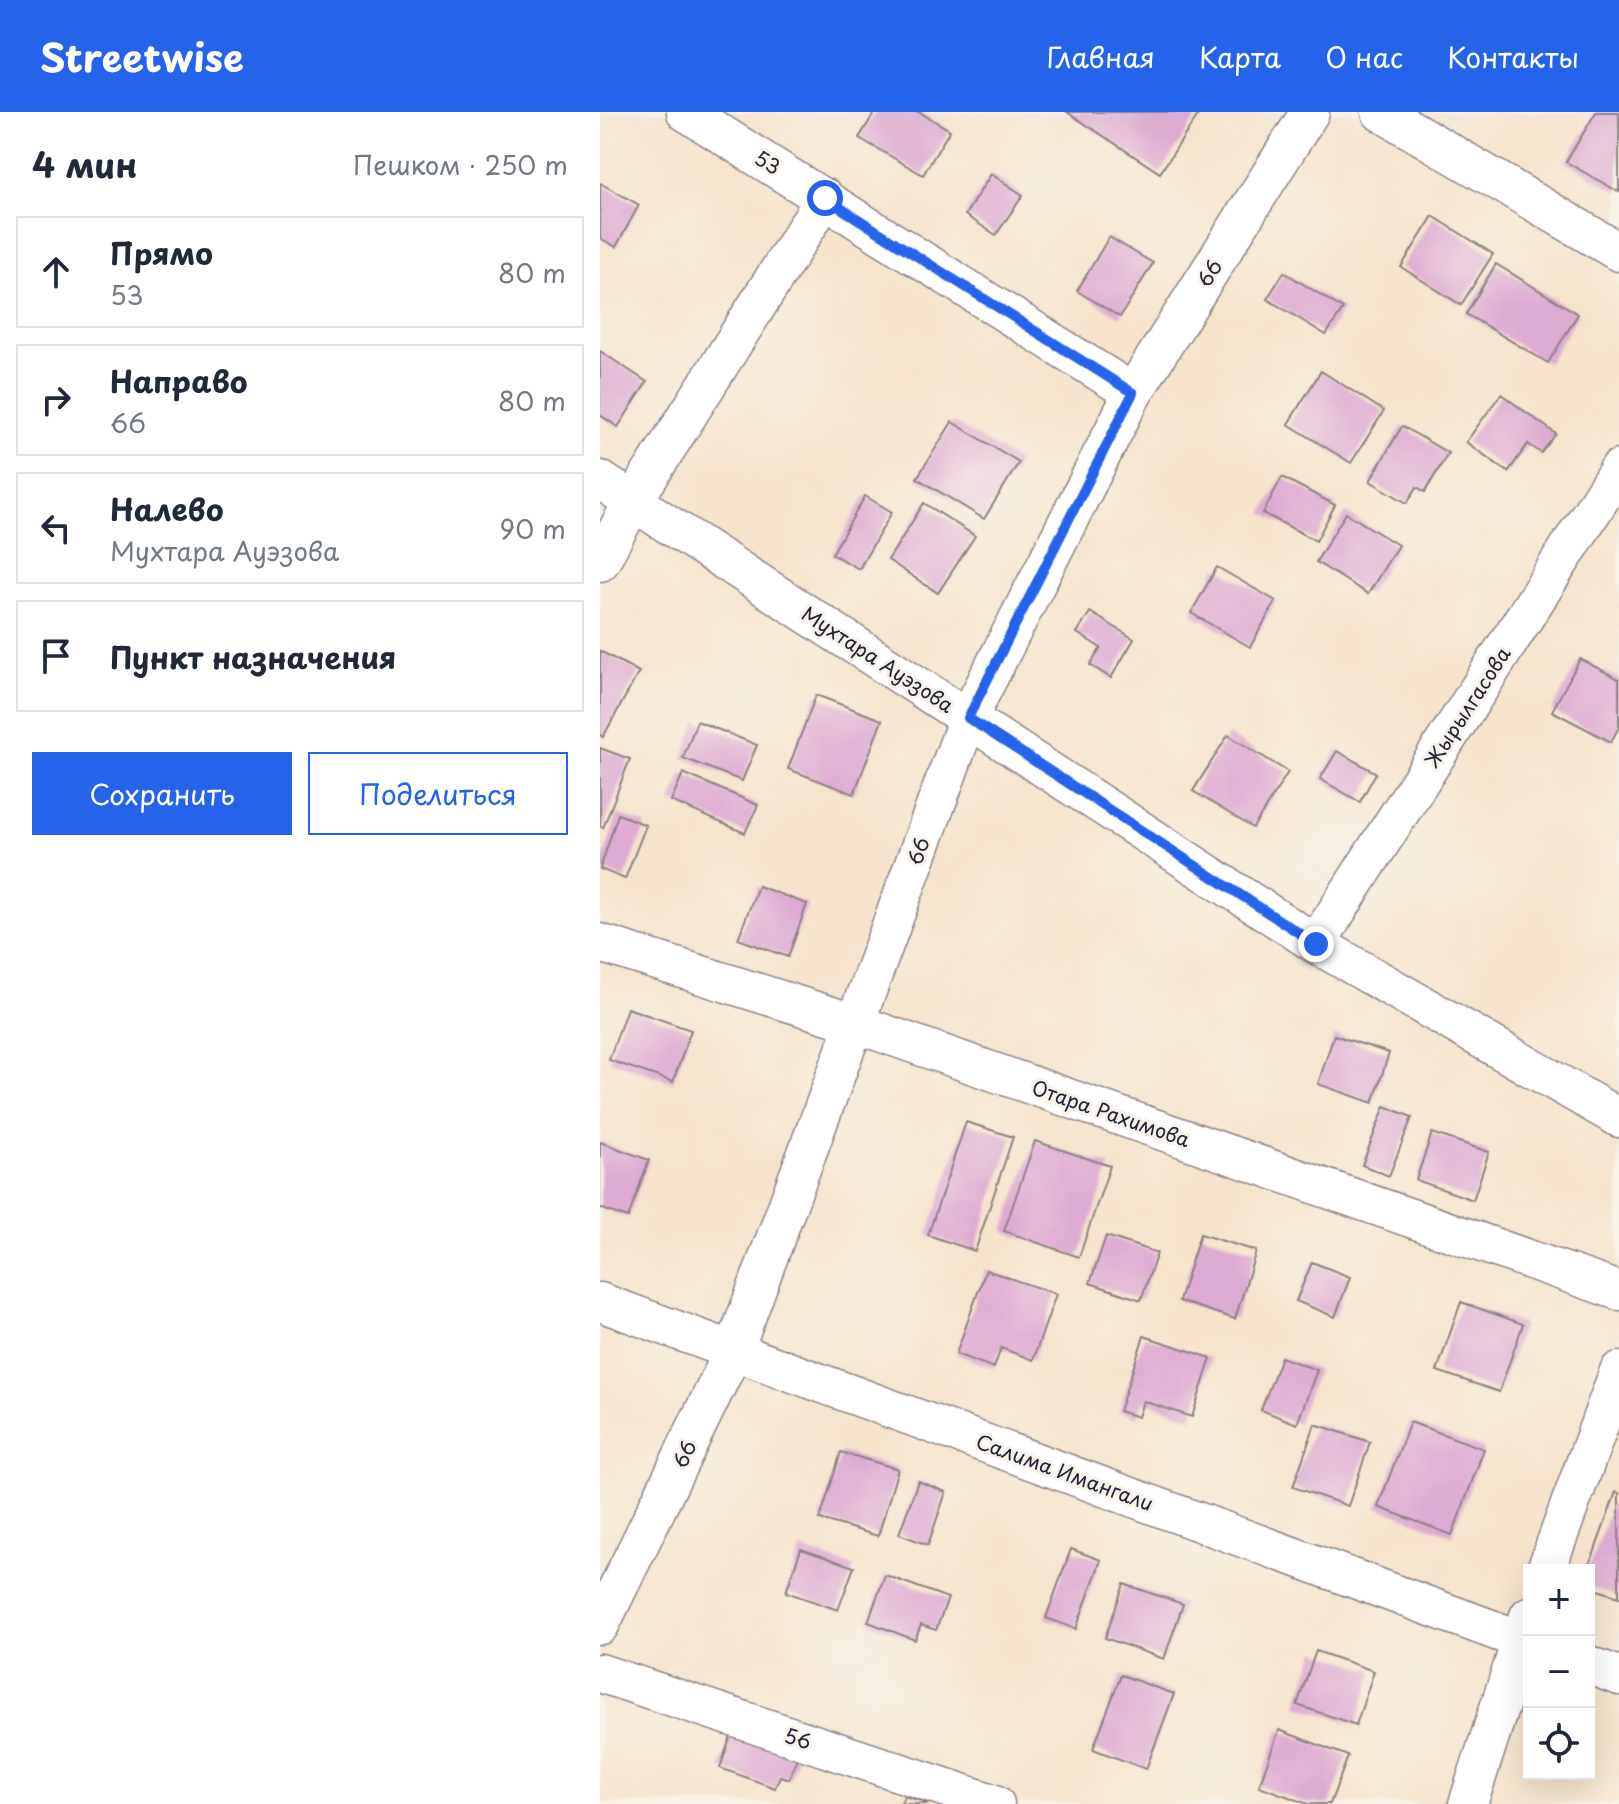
<!DOCTYPE html>
<html lang="ru">
<head>
<meta charset="utf-8">
<style>
  body { margin:0; font-family:"Playpen Sans",sans-serif; background:#f2f2f3; color:#1f2937 }
  .controls { position:absolute; right:24px; bottom:24px; display:grid; overflow:hidden; border-radius:0px; box-shadow:0 8px 32px #0002 }
  .controls button { width:72px; height:72px; display:grid; place-items:center; padding:0; border:0; border-bottom:2px solid #e0e1e3; background:#fff; color:#1f2937; font:40px sans-serif }
  .stop { position:absolute; width:24px; height:24px; margin:-18px; border:6px solid #2563eb; border-radius:50%; background:#fff }
  .stop.end { background:#2563eb; border-color:#fff; box-shadow:0 2px 8px #0008 }
  .list { margin:0; padding:0; list-style:none }
  h2 { display:flex; justify-content:space-between; align-items:center; height:104px; margin:0; padding:0 32px; font-size:34px }
  h2 small { font-size:26px; font-weight:400; color:#747a83 }
  .list li { display:grid; grid-template-columns:52px 1fr auto; gap:24px; align-items:center; box-sizing:border-box; height:112px; margin:0 16px 16px; padding:0 16px; border:2px solid #e0e1e3; border-radius:0px }
  .list b { display:block; font-size:30px; white-space:nowrap }
  .list p { margin:0; font-size:26px; white-space:nowrap; color:#747a83 }
  .list em { font-size:26px; font-style:normal; color:#747a83 }
  .actions { display:flex; gap:16px; padding:24px 32px }
  .actions a { flex:1; padding:18px 0; border:2px solid #2563eb; border-radius:0px; text-align:center; font-size:28px; color:#2563eb }
  .actions .main { background:#2563eb; color:#fff }
  .icon { flex:none; width:44px; height:44px; fill:none; stroke:currentColor; stroke-width:2; stroke-linecap:round; stroke-linejoin:round }
  .map { position:relative; flex:none; width:1019px; height:1692px; overflow:hidden }
  header { display:flex; align-items:center; gap:48px; box-sizing:border-box; height:112px; padding:0 40px; background:#2563eb; color:#fff }
  header strong { font-size:38px }
  nav { display:flex; gap:44px; margin-inline-start:auto; font-size:28px }
  main { display:flex }
  aside { flex:1; background:#fff }
  .map>svg:first-child { display:block }
  .building { fill:#ddaad1 }
  .lines { fill:none; stroke-linecap:round; stroke-linejoin:round }
  .minor-casing { stroke:#8c8284; stroke-width:41 }
  .minor { stroke:#fff; stroke-width:38 }
  .route { stroke:#2563eb; stroke-width:10 }
  .labels { text-anchor:middle; dominant-baseline:central; stroke-width:6; stroke-linejoin:round; paint-order:stroke }
  .street-label { font-size:20px; fill:#22223b; stroke:#f7f3e8 }
</style>
</head>
<body>
<header>
<strong>Streetwise</strong>
<nav><a>Главная</a><a>Карта</a><a>О нас</a><a>Контакты</a></nav>
</header>
<main>
<aside>
<h2>4 мин<small>Пешком · 250 m</small></h2>
<ul class="list">
<li><svg class="icon" aria-label="ahead" viewBox="0 0 24 24"><path d="M12 20V5M6 11l6-6 6 6"/></svg><div><b>Прямо</b><p>53</p></div><em>80 m</em></li>
<li><svg class="icon" aria-label="right" viewBox="0 0 24 24"><path d="M7 20v-9h11M14 6l5 5-5 5"/></svg><div><b>Направо</b><p>66</p></div><em>80 m</em></li>
<li><svg class="icon" aria-label="left" viewBox="0 0 24 24"><path d="M17 20v-9H6M10 6l-5 5 5 5"/></svg><div><b>Налево</b><p>Мухтара Ауэзова</p></div><em>90 m</em></li>
<li><svg class="icon" aria-label="arrive" viewBox="0 0 24 24"><path d="M6 21V4h12l-3 4 3 4H6"/></svg><div><b>Пункт назначения</b></div></li>
</ul>
<div class="actions"><a class="main">Сохранить</a><a>Поделиться</a></div>
</aside>
<div class="map">
<svg width="1019" height="1692" viewBox="0 0 1019 1692">
  <rect width="100%" height="100%" fill="#f7f3e8"/>
  <filter id="ink" filterUnits="userSpaceOnUse"><feTurbulence type="fractalNoise" baseFrequency=".0125" numOctaves="2"/><feDisplacementMap in="SourceGraphic" scale="16" xChannelSelector="R" yChannelSelector="G"/><feConvolveMatrix kernelMatrix="1 2 1 2 8 2 1 2 1" color-interpolation-filters="sRGB"/></filter>
  <filter id="wash" filterUnits="userSpaceOnUse"><feTurbulence type="fractalNoise" baseFrequency=".006" numOctaves="4" result="noise"/><feDisplacementMap in="SourceGraphic" scale="32" xChannelSelector="R" yChannelSelector="G"/><feGaussianBlur stdDeviation="1.8" result="paint"/><feColorMatrix in="noise" values="0 0 0 0 0 0 0 0 0 0 0 0 0 0 0 0 0 1.4 0 .05"/><feComposite in="paint" operator="in"/></filter>
  <g filter="url(#wash)">
    <rect width="100%" height="100%" fill="#f5e3cd"/>
    <g id="blocks">
      <g class="building">
        <path d="M275 0H319L350 18 323 63 259 26Z"/>
        <path d="M467 0H600L560 61Z"/>
        <path d="M996 0H1019V80L966 50Z"/>
        <path d="M391 62 423 83 396 123 365 103Z"/>
        <path d="M0 71 39 93 16 135 0 126Z"/>
        <path d="M833 104 893 142 861 193 801 155Z"/>
        <path d="M509 125 553 151 520 205 477 179Z"/>
        <path d="M896 152 978 202 948 251 866 202Z"/>
        <path d="M684 160 743 197 726 223 667 187Z"/>
        <path d="M0 239 47 270 18 315 0 303Z"/>
        <path d="M721 259 784 299 751 351 688 312Z"/>
        <path d="M901 282 956 322 941 341 928 332 908 360 866 330Z"/>
        <path d="M352 310 419 350 384 407 317 366Z"/>
        <path d="M802 314 848 341 825 380 817 375 807 391 770 369Z"/>
        <path d="M682 365 735 393 716 429 663 401Z"/>
        <path d="M265 384 292 400 259 457 232 442Z"/>
        <path d="M324 391 375 424 338 481 288 448Z"/>
        <path d="M746 401 798 433 768 482 716 450Z"/>
        <path d="M617 455 676 489 650 535 591 501Z"/>
        <path d="M490 500 534 527 511 566 490 553 501 536 477 521Z"/>
        <path d="M0 539 39 560 3 625 0 623Z"/>
        <path d="M980 547 1019 567V615L1011 630 952 599Z"/>
        <path d="M216 583 282 608 254 682 188 657Z"/>
        <path d="M97 609 157 633 142 669 83 646Z"/>
        <path d="M628 623 688 660 653 716 593 679Z"/>
        <path d="M0 636 30 647 3 716 0 714Z"/>
        <path d="M737 639 776 661 760 690 720 667Z"/>
        <path d="M83 661 158 693 145 721 71 689Z"/>
        <path d="M18 702 46 713 25 767 0 757Z"/>
        <path d="M158 774 207 792 188 845 138 827Z"/>
        <path d="M27 896 91 918 73 970 9 948Z"/>
        <path d="M734 923 789 941 773 991 718 972Z"/>
        <path d="M785 994 812 1005 789 1064 762 1053Z"/>
        <path d="M366 1010 413 1025 375 1139 328 1123Z"/>
        <path d="M832 1021 889 1040 873 1088 816 1068Z"/>
        <path d="M435 1029 510 1054 479 1145 404 1119Z"/>
        <path d="M0 1030 49 1048 28 1106 0 1096Z"/>
        <path d="M600 1122 656 1139 635 1207 579 1189Z"/>
        <path d="M506 1124 557 1141 541 1188 490 1171Z"/>
        <path d="M712 1150 750 1165 735 1205 696 1189Z"/>
        <path d="M386 1158 456 1182 433 1248 401 1236 394 1256 356 1242Z"/>
        <path d="M861 1190 923 1212 899 1280 837 1259Z"/>
        <path d="M544 1224 611 1246 592 1305 543 1289 538 1305 519 1299Z"/>
        <path d="M681 1245 717 1258 697 1312 661 1298Z"/>
        <path d="M810 1310 884 1337 852 1423 778 1395Z"/>
        <path d="M715 1312 770 1330 748 1394 693 1375Z"/>
        <path d="M241 1340 298 1357 278 1424 220 1407Z"/>
        <path d="M318 1369 346 1380 328 1433 299 1422Z"/>
        <path d="M1016 1380 1019 1381V1485L989 1475 988 1458Z"/>
        <path d="M201 1437 254 1455 238 1498 186 1480Z"/>
        <path d="M471 1437 501 1448 476 1517 446 1506Z"/>
        <path d="M285 1463 348 1486 336 1518 321 1513 315 1528 268 1510Z"/>
        <path d="M524 1472 583 1492 564 1547 505 1526Z"/>
        <path d="M716 1539 774 1559 756 1613 697 1593Z"/>
        <path d="M521 1563 574 1582 546 1657 493 1637Z"/>
        <path d="M679 1618 748 1644 730 1692H708L659 1674Z"/>
        <path d="M132 1621 197 1646 189 1667 180 1664 175 1676 120 1656Z"/>
        <path d="M304 1684 328 1691V1692H301Z"/>
      </g>
    </g>
  </g>
  <g filter="url(#ink)">
    <use href="#blocks" fill-opacity="0" stroke="#8c8284" stroke-width="2"/>
    <g class="lines">
      <g class="minor-casing">
        <g id="minor">
          <path d="M86 0 533 281"/>
          <path d="M781 0 1019 140"/>
          <path d="M0 368 716 832 1019 1006"/>
          <path d="M0 450 34 388 225 86"/>
          <path d="M0 831 254 911 1019 1179"/>
          <path d="M716 832 1019 357"/>
          <path d="M0 1190 929 1531"/>
          <path d="M946 1458 1019 1259"/>
          <path d="M0 1513 134 1238 368 606 533 281 710 0"/>
          <path d="M989 1553 1019 1564"/>
          <path d="M0 1561 395 1692"/>
          <path d="M868 1692 929 1504"/>
        </g>
      </g>
      <use href="#minor" class="minor"/>
    </g>
  </g>
  <g class="lines" filter="url(#ink)">
    <path class="route" d="M225 86 533 281 368 606 716 832"/>
  </g>
  <g class="labels">
    <g class="street-label">
      <text transform="translate(168 50) rotate(32)">53</text>
      <text transform="translate(609 161) rotate(-58)">66</text>
      <text transform="translate(278 547) rotate(33)">Мухтара Ауэзова</text>
      <text transform="translate(867 595) rotate(-57)">Жырылгасова</text>
      <text transform="translate(318 739) rotate(-70)">66</text>
      <text transform="translate(511 1001) rotate(19)">Отара Рахимова</text>
      <text transform="translate(84 1342) rotate(-64)">66</text>
      <text transform="translate(465 1360) rotate(20)">Салима Имангали</text>
      <text transform="translate(198 1626) rotate(18)">56</text>
    </g>
  </g>
</svg>
<div class="controls">
<button>+</button>
<button>−</button>
<button><svg class="icon" aria-label="locate" viewBox="0 0 24 24"><circle cx="12" cy="12" r="6"/><path d="M12 2v4M12 18v4M2 12h4M18 12h4"/></svg></button>
</div>
<div class="stop" style="left:225px;top:86px"></div>
<div class="stop end" style="left:716px;top:832px"></div>
</div>
</main>
</body>
</html>
